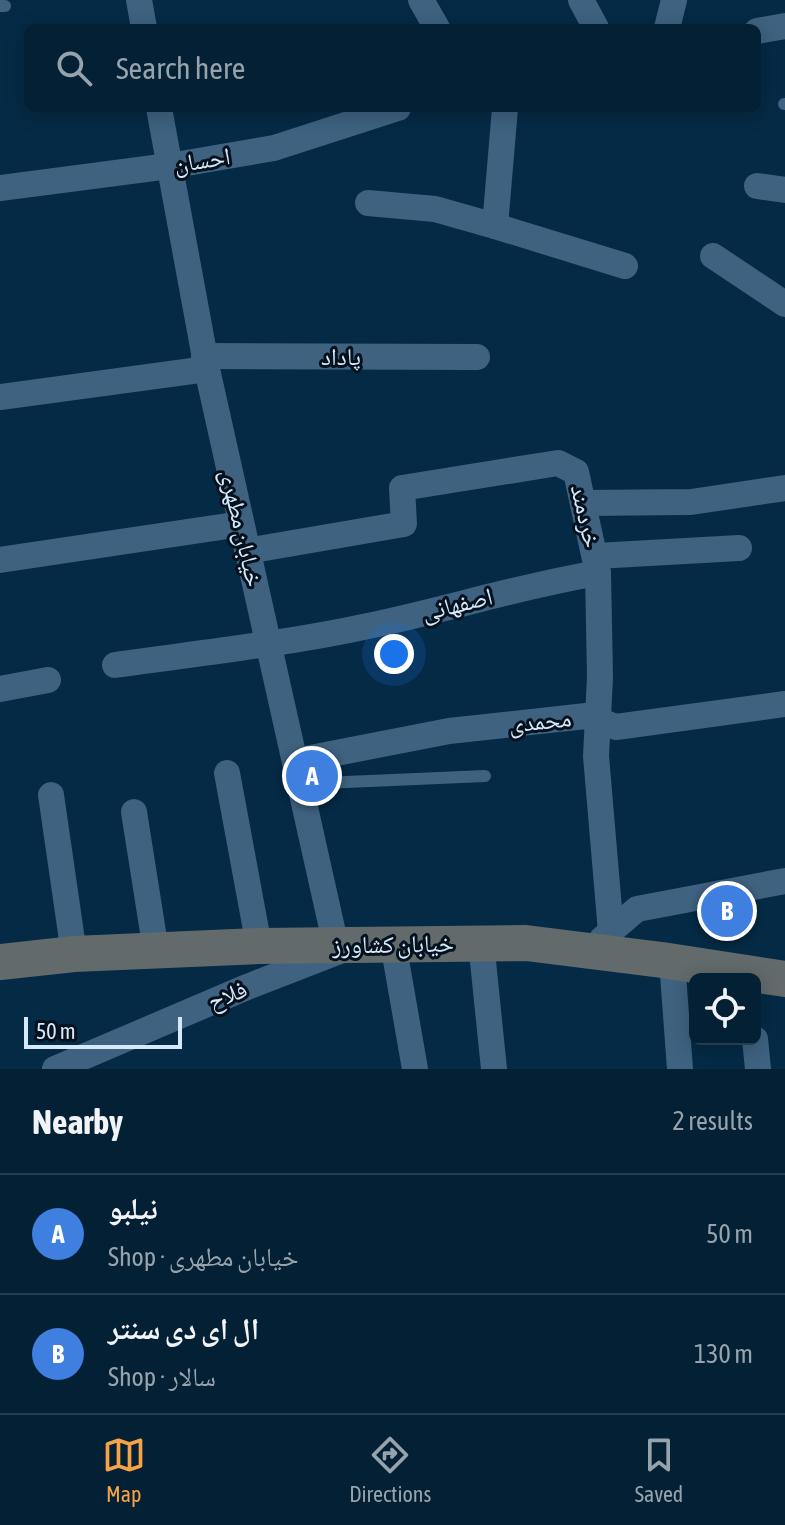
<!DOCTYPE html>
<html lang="en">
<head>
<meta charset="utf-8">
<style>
  body { margin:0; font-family:"Asap Condensed","Noto Naskh Arabic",sans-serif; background:#0d283c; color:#f1f3f6 }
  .controls { position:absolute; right:24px; bottom:24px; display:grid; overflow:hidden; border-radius:12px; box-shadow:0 4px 20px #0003 }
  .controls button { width:72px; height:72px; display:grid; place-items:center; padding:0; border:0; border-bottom:2px solid #253e4f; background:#042034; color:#f1f3f6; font:40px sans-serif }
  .scale { position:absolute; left:24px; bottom:20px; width:158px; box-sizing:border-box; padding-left:8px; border:4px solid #d6e9fb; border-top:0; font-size:22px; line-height:28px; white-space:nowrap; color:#d6e9fb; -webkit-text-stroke:6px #05121e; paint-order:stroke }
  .you { position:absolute; left:394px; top:654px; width:28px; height:28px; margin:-20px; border:6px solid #fff; border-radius:50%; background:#1a73e8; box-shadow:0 0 0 12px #1a73e833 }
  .badge { display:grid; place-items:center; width:52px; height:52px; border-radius:50%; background:#f5a346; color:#fff; font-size:26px; font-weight:700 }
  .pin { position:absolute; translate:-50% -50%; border:4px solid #fff; box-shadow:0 2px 8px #0006 }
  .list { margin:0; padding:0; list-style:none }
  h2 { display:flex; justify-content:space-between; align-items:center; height:104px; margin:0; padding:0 32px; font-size:34px }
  h2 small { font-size:26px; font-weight:400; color:#97a3ac }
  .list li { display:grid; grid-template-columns:52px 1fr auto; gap:24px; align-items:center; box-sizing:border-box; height:120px; padding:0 32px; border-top:2px solid #253e4f }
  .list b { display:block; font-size:30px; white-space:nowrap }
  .list p { margin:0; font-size:26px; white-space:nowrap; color:#97a3ac }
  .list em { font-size:26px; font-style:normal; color:#97a3ac }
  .icon { flex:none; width:44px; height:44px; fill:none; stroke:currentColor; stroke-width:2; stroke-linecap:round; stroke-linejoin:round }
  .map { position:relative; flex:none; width:785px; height:1069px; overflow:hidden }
  .search { position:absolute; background:#042034; box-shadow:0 4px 20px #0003; left:24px; right:24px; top:24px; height:88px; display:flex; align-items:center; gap:20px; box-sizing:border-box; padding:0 28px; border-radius:12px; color:#97a3ac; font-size:30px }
  .sheet { height:344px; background:#042034 }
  nav { display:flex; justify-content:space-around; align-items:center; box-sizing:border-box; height:112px; border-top:2px solid #253e4f; background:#042034; font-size:22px; color:#97a3ac }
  nav a { display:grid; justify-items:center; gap:4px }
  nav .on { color:#f5a346 }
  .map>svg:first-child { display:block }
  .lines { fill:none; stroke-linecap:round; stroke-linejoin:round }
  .service { stroke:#3e6280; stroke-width:12 }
  .minor { stroke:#3e6280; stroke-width:26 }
  .secondary { stroke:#626a6c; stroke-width:36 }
  .labels { text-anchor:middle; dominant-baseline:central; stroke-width:6; stroke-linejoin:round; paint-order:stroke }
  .street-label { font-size:24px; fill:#d6e9fb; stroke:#05121e }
</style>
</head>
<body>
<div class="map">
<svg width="785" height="1069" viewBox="0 0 785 1069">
  <rect width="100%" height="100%" fill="#052a45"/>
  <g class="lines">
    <g class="service">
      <path d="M0 6H5"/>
      <path d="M784 104H785"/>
      <path d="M300 784 485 776"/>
    </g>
    <g class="minor">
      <path d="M139 0 144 28"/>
      <path d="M421 0 437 28"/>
      <path d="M581 0 596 28"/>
      <path d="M667 28 674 0"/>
      <path d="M757 31 785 26"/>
      <path d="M159 108 207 369 336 946"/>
      <path d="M505 108 495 226 625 266"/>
      <path d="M757 186 785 190"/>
      <path d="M0 188 169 166 274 148 398 108"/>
      <path d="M368 203 435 209 495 226"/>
      <path d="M713 256 785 304"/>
      <path d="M204 356 477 357"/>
      <path d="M0 397 207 369"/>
      <path d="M584 503 691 502 785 488"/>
      <path d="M247 551 404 524 402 488 558 463 576 472 598 573 600 677 596 756 611 932"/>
      <path d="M596 556 739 548"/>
      <path d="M0 560 241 524"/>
      <path d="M115 665C199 653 285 644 368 626 445 610 520 586 598 573"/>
      <path d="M0 689 48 680"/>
      <path d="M295 761 449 731 586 716 616 727 785 704"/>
      <path d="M227 773 259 946"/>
      <path d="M51 795 74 954"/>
      <path d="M134 812 156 951"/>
      <path d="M602 939 637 909 785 881"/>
      <path d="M481 942 494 1069"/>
      <path d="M393 943 415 1069"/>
      <path d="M672 961 680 1069"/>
      <path d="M755 1039 758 1069"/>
      <path d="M55 1069 247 987 340 951"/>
    </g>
    <path class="secondary" d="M0 962 74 954 259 946 526 943 662 960 785 979"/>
  </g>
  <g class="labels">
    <g class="street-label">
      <text transform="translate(202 160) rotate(-9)">احسان</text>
      <text x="341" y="356">پاداد</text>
      <text transform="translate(586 516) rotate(77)">خردمند</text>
      <text transform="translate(242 528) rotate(77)">خیابان مطهری</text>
      <text transform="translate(457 604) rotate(-14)">اصفهانی</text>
      <text transform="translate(540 721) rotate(-6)">محمدی</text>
      <text transform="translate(393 944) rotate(-1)">خیابان کشاورز</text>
      <text transform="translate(227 995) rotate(-22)">فلاح</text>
    </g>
  </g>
</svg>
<div class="controls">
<button><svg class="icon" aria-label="locate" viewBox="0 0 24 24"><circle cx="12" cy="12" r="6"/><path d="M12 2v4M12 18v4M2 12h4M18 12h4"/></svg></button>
</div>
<div class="scale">50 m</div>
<div class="you"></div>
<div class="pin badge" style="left:312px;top:776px;background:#3f7fe0">A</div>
<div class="pin badge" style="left:727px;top:911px;background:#3f7fe0">B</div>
<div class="search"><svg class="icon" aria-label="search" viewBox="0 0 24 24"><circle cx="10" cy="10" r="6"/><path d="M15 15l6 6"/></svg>Search here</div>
</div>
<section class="sheet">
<h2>Nearby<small>2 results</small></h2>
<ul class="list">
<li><span class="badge" style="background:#3f7fe0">A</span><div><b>نیلبو</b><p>Shop · خیابان مطهری</p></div><em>50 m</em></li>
<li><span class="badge" style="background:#3f7fe0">B</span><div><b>ال ای دی سنتر</b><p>Shop · سالار</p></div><em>130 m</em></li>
</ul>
</section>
<nav>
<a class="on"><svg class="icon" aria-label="map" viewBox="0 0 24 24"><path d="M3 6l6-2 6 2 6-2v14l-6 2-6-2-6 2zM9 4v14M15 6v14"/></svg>Map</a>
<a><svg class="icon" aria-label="directions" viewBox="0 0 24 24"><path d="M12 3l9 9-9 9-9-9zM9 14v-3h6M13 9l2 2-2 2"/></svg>Directions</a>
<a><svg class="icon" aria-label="saved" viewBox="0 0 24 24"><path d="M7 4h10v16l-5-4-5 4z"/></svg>Saved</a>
</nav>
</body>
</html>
